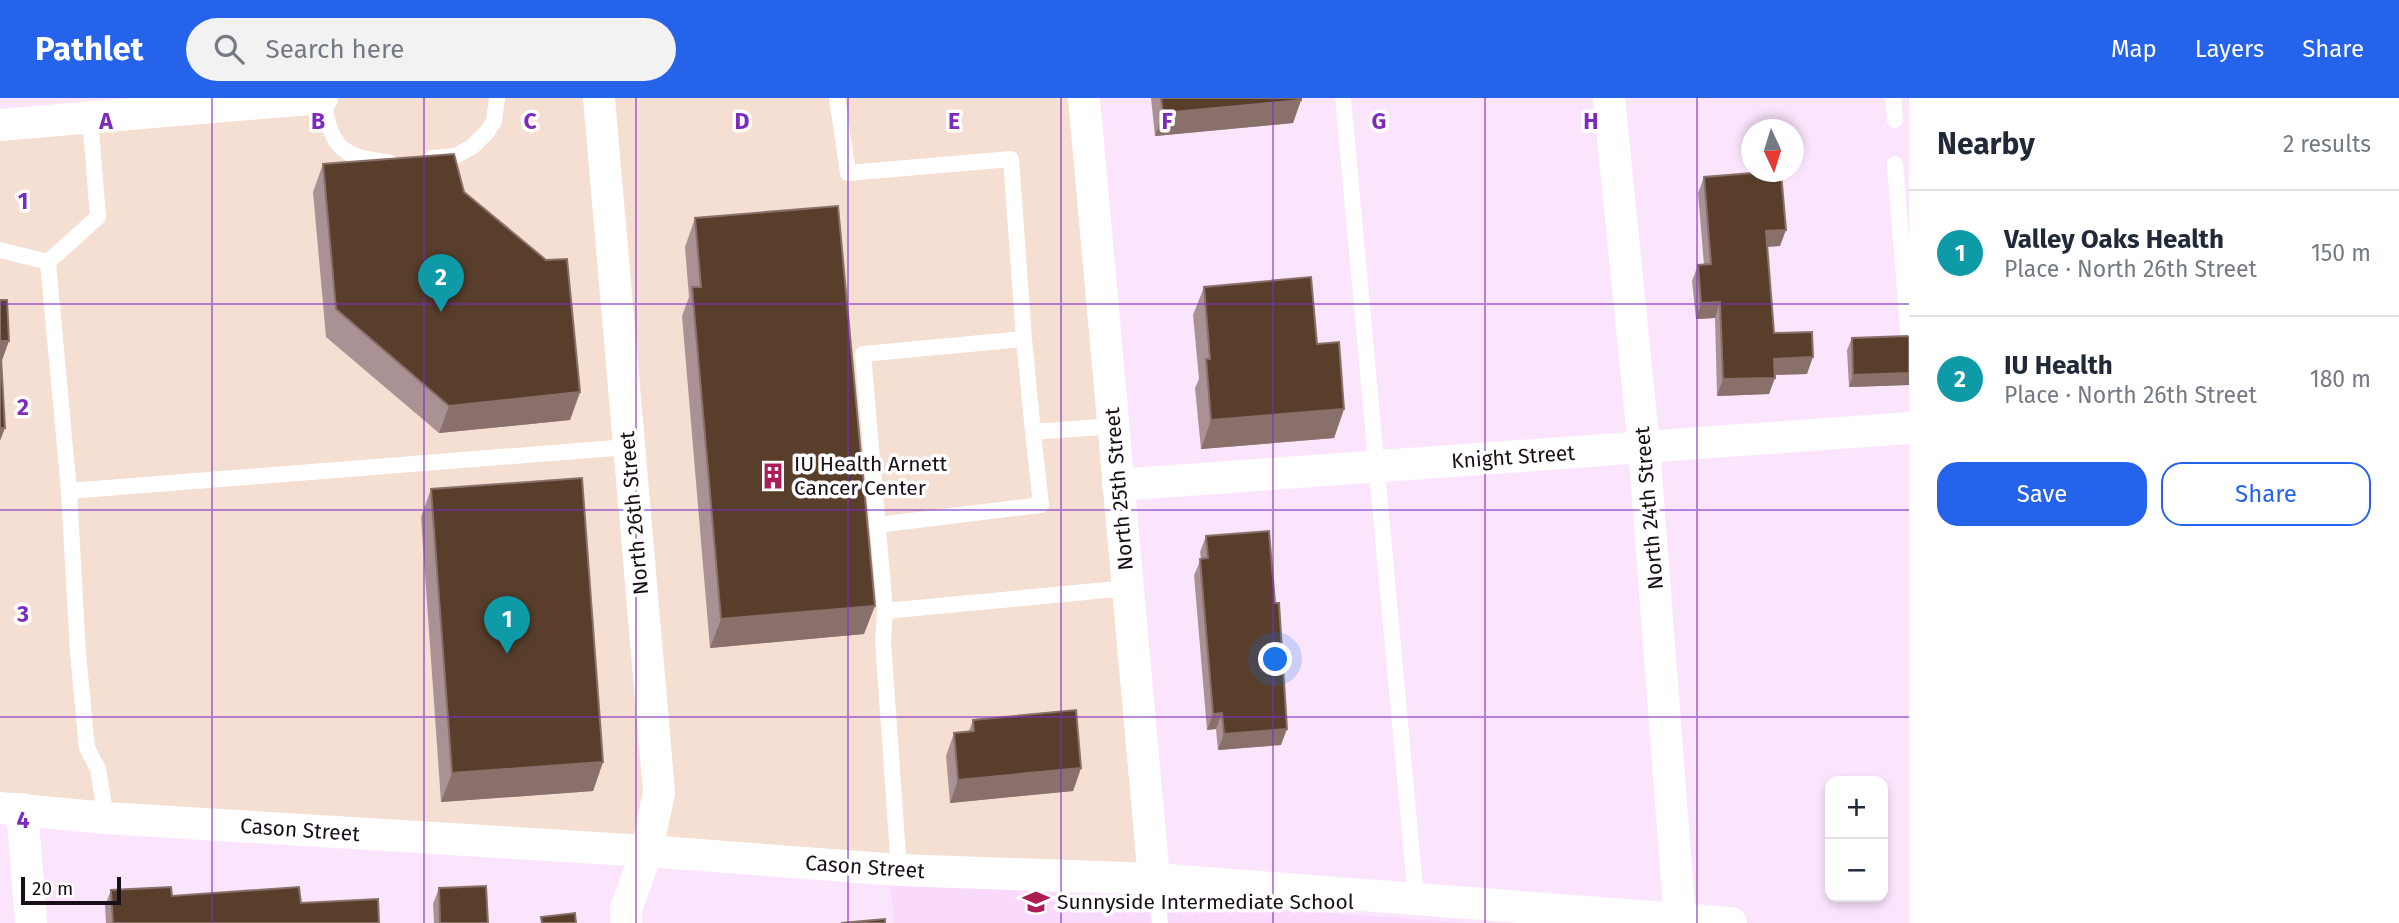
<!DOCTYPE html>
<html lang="en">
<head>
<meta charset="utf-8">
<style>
  body { margin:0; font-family:"Fira Sans",sans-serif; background:#f2f2f3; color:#1f2937 }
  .controls { position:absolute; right:21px; bottom:21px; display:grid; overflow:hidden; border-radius:14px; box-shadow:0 4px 10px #0003 }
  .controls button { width:63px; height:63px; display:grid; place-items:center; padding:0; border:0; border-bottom:2px solid #e0e1e3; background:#fff; color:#1f2937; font:35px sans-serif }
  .compass { position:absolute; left:1741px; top:21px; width:63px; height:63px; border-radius:50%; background:#fff; box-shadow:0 4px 10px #0003; rotate:176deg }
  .scale { position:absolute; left:21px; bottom:18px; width:100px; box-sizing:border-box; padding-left:7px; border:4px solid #180f19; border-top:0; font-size:19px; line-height:24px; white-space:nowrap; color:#180f19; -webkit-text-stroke:5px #fff; paint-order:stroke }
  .you { position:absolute; left:1276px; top:562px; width:24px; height:24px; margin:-18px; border:5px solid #fff; border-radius:50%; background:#1a73e8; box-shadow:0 0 0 10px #1a73e833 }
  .badge { display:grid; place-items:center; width:46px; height:46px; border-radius:50%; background:#2563eb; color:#fff; font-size:23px; font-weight:700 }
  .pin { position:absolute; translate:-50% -58px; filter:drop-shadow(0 2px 4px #0008) }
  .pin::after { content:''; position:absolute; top:37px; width:24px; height:21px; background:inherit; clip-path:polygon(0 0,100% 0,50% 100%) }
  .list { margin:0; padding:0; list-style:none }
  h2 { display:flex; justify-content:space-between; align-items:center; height:91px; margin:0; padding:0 28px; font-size:30px }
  h2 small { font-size:23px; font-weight:400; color:#747a83 }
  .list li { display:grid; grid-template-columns:46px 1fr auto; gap:21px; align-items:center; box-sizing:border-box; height:126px; padding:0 28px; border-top:2px solid #e0e1e3 }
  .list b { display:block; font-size:26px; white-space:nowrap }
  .list p { margin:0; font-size:23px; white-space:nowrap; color:#747a83 }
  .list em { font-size:23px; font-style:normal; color:#747a83 }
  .actions { display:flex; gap:14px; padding:21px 28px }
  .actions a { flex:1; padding:16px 0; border:2px solid #2563eb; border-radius:21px; text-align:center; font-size:24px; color:#2563eb }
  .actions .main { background:#2563eb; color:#fff }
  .icon { flex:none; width:38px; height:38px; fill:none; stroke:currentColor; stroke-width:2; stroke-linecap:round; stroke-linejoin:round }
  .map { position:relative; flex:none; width:1909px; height:825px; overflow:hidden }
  header { display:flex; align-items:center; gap:42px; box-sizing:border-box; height:98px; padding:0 35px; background:#2563eb; color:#fff }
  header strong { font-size:33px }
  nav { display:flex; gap:38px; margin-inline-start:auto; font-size:24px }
  .search { width:490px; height:63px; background:#f2f2f3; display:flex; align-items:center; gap:18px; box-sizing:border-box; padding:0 24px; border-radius:38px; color:#747a83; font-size:26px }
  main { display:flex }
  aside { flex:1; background:#fff }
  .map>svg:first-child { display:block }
  .commercial { fill:#f5ded2 }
  .built { fill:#f9d9fc }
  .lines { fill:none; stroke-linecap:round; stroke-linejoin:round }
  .service { stroke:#fff; stroke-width:16 }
  .minor { stroke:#fff; stroke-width:32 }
  .wall { fill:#aa9294 }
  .shaded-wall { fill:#8a706b }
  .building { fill:#593e2c; stroke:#8a706b; stroke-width:2 }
  .grid { fill:none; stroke:#7b2cbf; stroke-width:2; stroke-opacity:0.55 }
  .labels { text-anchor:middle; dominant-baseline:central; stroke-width:7; stroke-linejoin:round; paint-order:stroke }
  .street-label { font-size:21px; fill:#180f19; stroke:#fff }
  .poi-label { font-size:21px; fill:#180f19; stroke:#fff; text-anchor:start }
  .grid-label { font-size:23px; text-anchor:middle; font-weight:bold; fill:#7b2cbf; stroke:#fff; stroke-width:7; stroke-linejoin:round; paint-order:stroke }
</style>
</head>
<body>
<header>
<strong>Pathlet</strong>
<div class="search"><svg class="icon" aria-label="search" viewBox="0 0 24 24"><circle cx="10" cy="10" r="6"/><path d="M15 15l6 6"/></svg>Search here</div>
<nav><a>Map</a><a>Layers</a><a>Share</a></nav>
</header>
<main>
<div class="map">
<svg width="1909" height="825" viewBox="0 0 1909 825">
  <rect width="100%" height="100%" fill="#fbe5fd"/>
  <path class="commercial" d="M322 0H1084L1154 781 0 710V27Z"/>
  <path class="built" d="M890 783 1469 825H894Z"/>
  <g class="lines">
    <g class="service">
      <path d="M323 0C330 46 340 61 389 64"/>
      <path d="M837 0 848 75 1011 61 1024 241"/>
      <path d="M1343 0 1416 801"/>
      <path d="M1893 0 1895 22"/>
      <path d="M90 20 98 119 48 164 69 393 78 555 87 650 98 671 106 720"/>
      <path d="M432 60 455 58 472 49 488 33 494 23 497 0"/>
      <path d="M1895 66 1909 243"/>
      <path d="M0 152 48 164"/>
      <path d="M1114 328 1033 334 1024 241 863 256 885 513 1128 490"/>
      <path d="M69 393 628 349"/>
      <path d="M877 427 1041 407 1033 334"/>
      <path d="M885 513 883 543 899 772"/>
      <path d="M1154 781 1160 825"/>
    </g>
    <g class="minor">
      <path d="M599 0 659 694 647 753 626 811V825"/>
      <path d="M1084 0 1154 781"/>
      <path d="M1609 0 1644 349 1680 822"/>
      <path d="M0 27 322 0"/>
      <path d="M1118 387 1909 330"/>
      <path d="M0 710 106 720 647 753 899 772 1154 781 1731 825"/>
      <path d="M22 711 31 825"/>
    </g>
  </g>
  <g class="wall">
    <path d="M1151 0H1301V2L1293 25 1155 38Z"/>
    <path d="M323 66 464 94 580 294 570 322 439 335 326 239 313 94Z"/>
    <path d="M1704 79 1780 148 1767 149 1774 235 1807 276 1775 277 1769 296 1717 298 1715 220 1696 221 1692 183 1698 167H1704L1698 95Z"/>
    <path d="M695 120 864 536 710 550 682 218 689 199 685 149Z"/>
    <path d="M1204 189 1317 246 1344 311 1334 340 1201 351 1195 290 1199 281 1193 217Z"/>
    <path d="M1909 239V287L1849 289 1847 252 1852 240Z"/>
    <path d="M431 391 603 664 593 693 441 704 421 419Z"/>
    <path d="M1206 438 1281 647 1218 652 1216 631 1207 632 1194 477 1201 461 1200 454Z"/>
    <path d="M973 622 1081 670 1073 693 950 705 946 658 954 635 969 633Z"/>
    <path d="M439 790 488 825H434L433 806Z"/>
    <path d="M111 792 172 798 301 805 379 825H106L105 808Z"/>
  </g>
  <g class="shaded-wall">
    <path d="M1301 2 1293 25 1155 38 1163 15Z"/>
    <path d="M1786 132 1780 148 1760 149 1766 133Z"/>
    <path d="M1720 204 1715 220 1696 221 1701 205Z"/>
    <path d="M0 243H9L0 268Z"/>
    <path d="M1813 259 1807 276 1769 277 1774 261Z"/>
    <path d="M1909 275V287L1849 289 1853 277Z"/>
    <path d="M1775 280 1769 296 1717 298 1723 281Z"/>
    <path d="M580 294 570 322 439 335 449 308Z"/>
    <path d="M1344 311 1334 340 1201 351 1211 322Z"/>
    <path d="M0 330H5L0 343Z"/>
    <path d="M875 508 864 536 710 550 721 521Z"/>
    <path d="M1222 615 1216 631 1207 632 1213 616Z"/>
    <path d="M1287 631 1281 647 1218 652 1224 636Z"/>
    <path d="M603 664 593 693 441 704 452 675Z"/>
    <path d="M1081 670 1073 693 950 705 958 682Z"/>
  </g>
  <g class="building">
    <path d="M1161 0H1301V2L1163 15Z"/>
    <path d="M454 56 464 94 546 162 567 161 580 294 449 308 336 211 323 66Z"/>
    <path d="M1765 74H1781L1786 132 1766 133 1774 235 1812 234 1813 259 1774 261 1775 280 1723 281 1720 204 1701 205 1698 167 1711 166 1704 79Z"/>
    <path d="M838 108 875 508 721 521 692 189H701L695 120Z"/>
    <path d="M1311 179 1317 246 1339 244 1344 311 1211 322 1206 261H1210L1204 189Z"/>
    <path d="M0 202H7L9 243H0L5 330H0Z"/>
    <path d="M1907 238 1909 239V275L1853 277 1852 240Z"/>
    <path d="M582 380 603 664 452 675 431 391Z"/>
    <path d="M1269 433 1275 505H1279L1287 631 1224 636 1222 615 1213 616 1200 461 1208 460 1206 438Z"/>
    <path d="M1076 612 1081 670 958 682 954 635 974 633 973 622Z"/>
    <path d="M486 788 488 825H440L439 790Z"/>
    <path d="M171 789 172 798 299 789 301 805 378 801 379 825H113L111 792Z"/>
    <path d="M575 815 576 825H542L541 819Z"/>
    <path d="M885 821V825H841Z"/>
  </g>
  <path class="grid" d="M212 0V825M424 0V825M636 0V825M848 0V825M1061 0V825M1273 0V825M1485 0V825M1697 0V825M0 206H1909M0 412H1909M0 619H1909"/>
  <defs>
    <g id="building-bare" transform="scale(2.1)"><path d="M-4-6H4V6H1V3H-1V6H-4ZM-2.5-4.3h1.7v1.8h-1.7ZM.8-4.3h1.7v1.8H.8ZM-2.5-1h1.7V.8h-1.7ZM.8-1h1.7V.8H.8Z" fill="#ac1c55" stroke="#fff" stroke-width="2.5" paint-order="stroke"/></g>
    <g id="school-bare" transform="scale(2.1)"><path d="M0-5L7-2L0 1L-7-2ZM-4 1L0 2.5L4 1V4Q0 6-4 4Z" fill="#ac1c55" stroke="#fff" stroke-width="2.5" paint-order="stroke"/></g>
  </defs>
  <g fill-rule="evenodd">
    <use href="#building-bare" x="773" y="378"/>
    <use href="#school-bare" x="1036" y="804"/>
  </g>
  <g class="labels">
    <g class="street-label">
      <text transform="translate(1513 359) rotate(-4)">Knight Street</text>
      <text transform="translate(1119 391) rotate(-95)">North 25th Street</text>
      <text transform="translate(1649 410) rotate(-95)">North 24th Street</text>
      <text transform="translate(634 415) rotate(-95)">North 26th Street</text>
      <text transform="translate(300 732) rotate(4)">Cason Street</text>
      <text transform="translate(865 769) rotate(4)">Cason Street</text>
    </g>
    <g class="poi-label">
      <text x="794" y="366">IU Health Arnett<tspan x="794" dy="24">Cancer Center</tspan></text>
      <text x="1057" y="804">Sunnyside Intermediate School</text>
    </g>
  </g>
  <g class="grid-label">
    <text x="106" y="31">A</text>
    <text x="318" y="31">B</text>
    <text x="530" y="31">C</text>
    <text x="742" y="31">D</text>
    <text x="954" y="31">E</text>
    <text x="1167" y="31">F</text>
    <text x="1379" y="31">G</text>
    <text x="1591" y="31">H</text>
    <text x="23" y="111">1</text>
    <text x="23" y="317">2</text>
    <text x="23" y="524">3</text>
    <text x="23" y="730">4</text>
  </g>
</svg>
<div class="controls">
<button>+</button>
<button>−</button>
</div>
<svg class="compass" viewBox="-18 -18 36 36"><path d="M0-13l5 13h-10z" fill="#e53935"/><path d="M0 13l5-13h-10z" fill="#747a83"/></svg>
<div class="scale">20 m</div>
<div class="you"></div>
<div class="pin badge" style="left:507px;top:556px;background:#0f9aa8">1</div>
<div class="pin badge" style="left:441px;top:214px;background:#0f9aa8">2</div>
</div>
<aside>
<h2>Nearby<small>2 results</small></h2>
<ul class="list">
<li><span class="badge" style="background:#0f9aa8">1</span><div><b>Valley Oaks Health</b><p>Place · North 26th Street</p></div><em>150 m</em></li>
<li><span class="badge" style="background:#0f9aa8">2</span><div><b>IU Health</b><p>Place · North 26th Street</p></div><em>180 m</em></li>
</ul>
<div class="actions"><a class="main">Save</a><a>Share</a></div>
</aside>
</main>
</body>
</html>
